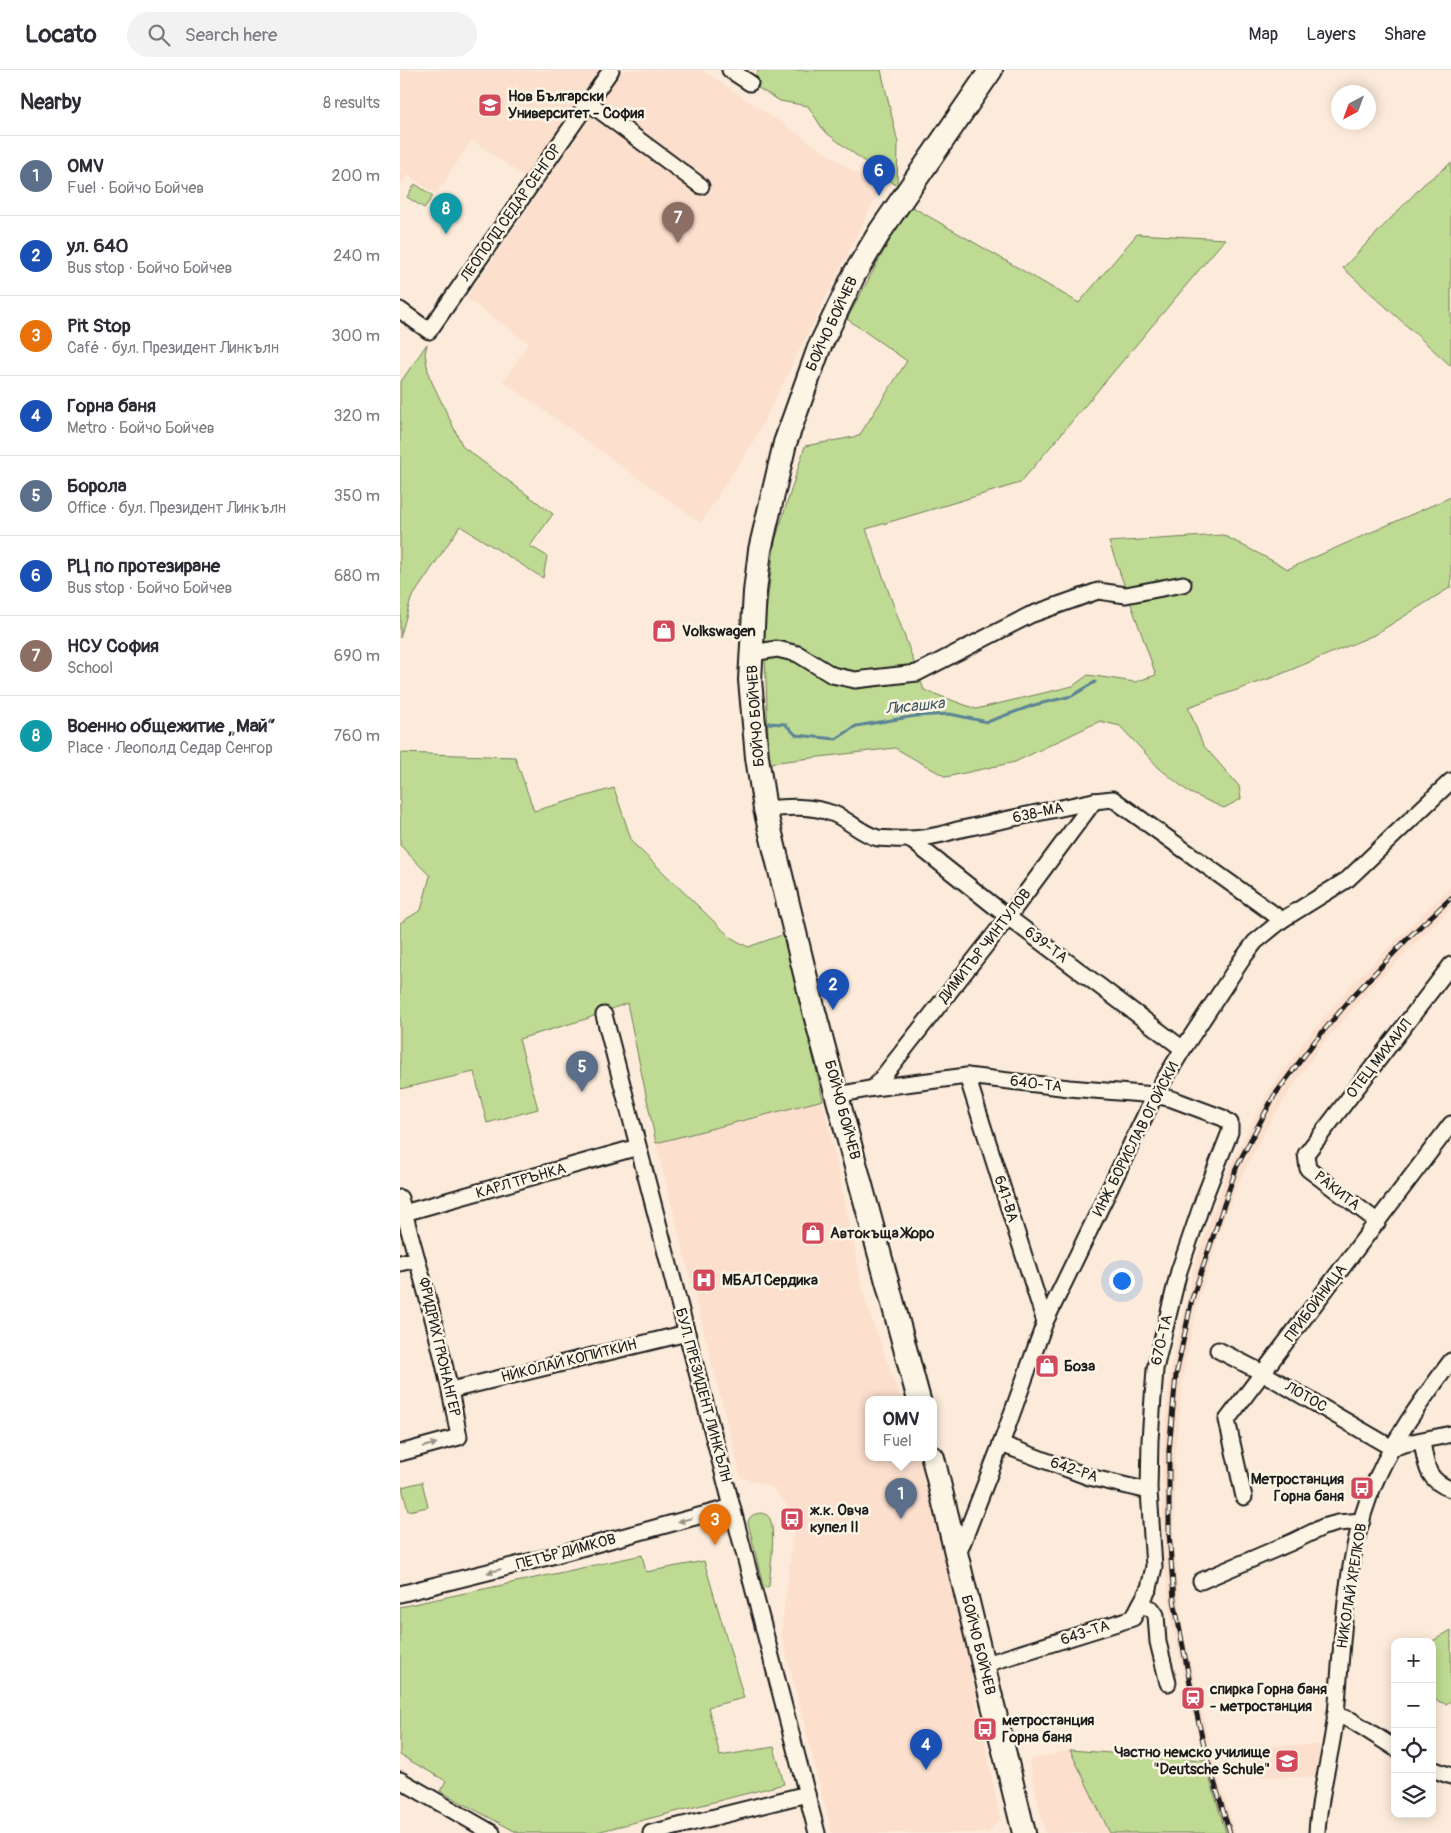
<!DOCTYPE html>
<html lang="en">
<head>
<meta charset="utf-8">
<style>
  body { margin:0; font-family:Pangolin,sans-serif; background:#f2f2f3; color:#2b2b33 }
  .controls { position:absolute; right:15px; bottom:15px; display:grid; overflow:hidden; border-radius:10px; box-shadow:0 2px 12px #0003 }
  .controls button { width:45px; height:45px; display:grid; place-items:center; padding:0; border:0; border-bottom:1px solid #e1e1e2; background:#fff; color:#2b2b33; font:25px sans-serif }
  .compass { position:absolute; left:931px; top:15px; width:45px; height:45px; border-radius:50%; background:#fff; box-shadow:0 2px 12px #0003; rotate:221deg }
  .you { position:absolute; left:721px; top:1210px; width:18px; height:18px; margin:-12px; border:4px solid #fff; border-radius:50%; background:#1a73e8; box-shadow:0 0 0 8px #1a73e833 }
  .badge { display:grid; place-items:center; width:32px; height:32px; border-radius:50%; background:#2563eb; color:#fff; font-size:16px; font-weight:700 }
  .pin { position:absolute; translate:-50% -41px; filter:drop-shadow(0 1px 2px #0008) }
  .pin::after { content:''; position:absolute; top:26px; width:18px; height:15px; background:inherit; clip-path:polygon(0 0,100% 0,50% 100%) }
  .popup { position:absolute; left:465px; top:1326px; width:72px; height:65px; box-sizing:border-box; display:grid; place-content:center; border-radius:10px; background:#fff; filter:drop-shadow(0 1px 4px #0005); font-size:16px; white-space:nowrap; color:#7c7c81 }
  .popup b { font-size:19px; color:#2b2b33 }
  .popup::after { content:''; position:absolute; left:50%; top:100%; margin-left:-10px; border:10px solid transparent; border-top-color:#fff }
  .list { margin:0; padding:0; list-style:none }
  h2 { display:flex; justify-content:space-between; align-items:center; height:65px; margin:0; padding:0 20px; font-size:21px }
  h2 small { font-size:16px; font-weight:400; color:#7c7c81 }
  .list li { display:grid; grid-template-columns:32px 1fr auto; gap:15px; align-items:center; box-sizing:border-box; height:80px; padding:0 20px; border-top:1px solid #e1e1e2 }
  .list b { display:block; font-size:19px; white-space:nowrap }
  .list p { margin:0; font-size:16px; white-space:nowrap; color:#7c7c81 }
  .list em { font-size:16px; font-style:normal; color:#7c7c81 }
  .icon { flex:none; width:28px; height:28px; fill:none; stroke:currentColor; stroke-width:2; stroke-linecap:round; stroke-linejoin:round }
  .map { position:relative; flex:none; width:1051px; height:1763px; overflow:hidden }
  header { display:flex; align-items:center; gap:30px; box-sizing:border-box; height:70px; padding:0 25px; background:#fff; border-bottom:1px solid #e1e1e2 }
  header strong { font-size:24px }
  nav { display:flex; gap:28px; margin-inline-start:auto; font-size:18px }
  .search { width:350px; height:45px; background:#f2f2f3; display:flex; align-items:center; gap:12px; box-sizing:border-box; padding:0 18px; border-radius:28px; color:#7c7c81; font-size:19px }
  main { display:flex }
  aside { flex:1; background:#fff }
  .map>svg:first-child { display:block }
  .built { fill:#fcdfcd }
  .green { fill:#bfdb93; stroke:#6e7c58 }
  .lines { fill:none; stroke-linecap:round; stroke-linejoin:round }
  .stream { stroke:#5a8395; stroke-width:3 }
  .minor-casing { stroke:#1c1c1c; stroke-width:19 }
  .highway-casing { stroke:#1c1c1c; stroke-width:26 }
  .minor { stroke:#fcf5e5; stroke-width:15 }
  .highway { stroke:#fcf5e5; stroke-width:22 }
  .rail-casing { stroke:#1c1c1c; stroke-width:5 }
  .rail { stroke:#fcf5e5; stroke-width:3; stroke-dasharray:9; stroke-linecap:butt }
  .oneway { fill:#97938b }
  .labels { text-anchor:middle; dominant-baseline:central; stroke-width:5; stroke-linejoin:round; paint-order:stroke }
  .poi-label { font-size:15px; font-weight:bold; fill:#1c1c1c; stroke:#fcf5e5; text-anchor:start }
  .street-label { font-size:15px; fill:#1c1c1c; stroke:#fcf5e5 }
  .water-label { font-size:16px; font-style:italic; fill:#405862; stroke:#fcf5e5 }
</style>
</head>
<body>
<header>
<strong>Locato</strong>
<div class="search"><svg class="icon" aria-label="search" viewBox="0 0 24 24"><circle cx="10" cy="10" r="6"/><path d="M15 15l6 6"/></svg>Search here</div>
<nav><a>Map</a><a>Layers</a><a>Share</a></nav>
</header>
<main>
<aside>
<h2>Nearby<small>8 results</small></h2>
<ul class="list">
<li><span class="badge" style="background:#5c6f8a">1</span><div><b>OMV</b><p>Fuel · Бойчо Бойчев</p></div><em>200 m</em></li>
<li><span class="badge" style="background:#1a4fb4">2</span><div><b>ул. 640</b><p>Bus stop · Бойчо Бойчев</p></div><em>240 m</em></li>
<li><span class="badge" style="background:#e8710a">3</span><div><b>Pit Stop</b><p>Café · бул. Президент Линкълн</p></div><em>300 m</em></li>
<li><span class="badge" style="background:#1a4fb4">4</span><div><b>Горна баня</b><p>Metro · Бойчо Бойчев</p></div><em>320 m</em></li>
<li><span class="badge" style="background:#5c6f8a">5</span><div><b>Борола</b><p>Office · бул. Президент Линкълн</p></div><em>350 m</em></li>
<li><span class="badge" style="background:#1a4fb4">6</span><div><b>РЦ по протезиране</b><p>Bus stop · Бойчо Бойчев</p></div><em>680 m</em></li>
<li><span class="badge" style="background:#8d6e63">7</span><div><b>НСУ София</b><p>School</p></div><em>690 m</em></li>
<li><span class="badge" style="background:#0f9aa8">8</span><div><b>Военно общежитие „Май“</b><p>Place · Леополд Седар Сенгор</p></div><em>760 m</em></li>
</ul>
</aside>
<div class="map">
<svg width="1051" height="1763" viewBox="0 0 1051 1763">
  <rect width="100%" height="100%" fill="#fcebda"/>
  <filter id="ink" filterUnits="userSpaceOnUse"><feTurbulence type="fractalNoise" baseFrequency=".02" numOctaves="2"/><feDisplacementMap in="SourceGraphic" scale="10" xChannelSelector="R" yChannelSelector="G"/><feConvolveMatrix kernelMatrix="1 2 1 2 8 2 1 2 1" color-interpolation-filters="sRGB"/></filter>
  <g filter="url(#ink)">
    <g class="built">
      <path d="M0 0H204L126 108 72 70 36 124 8 105 0 117Z"/>
      <path d="M223 0H302L480 119 356 367 301 453 103 311 129 273 66 228Z"/>
      <path d="M1051 816V838L977 911 918 979 872 1048 842 1105 820 1160 796 1239 783 1305 775 1384 774 1470 781 1548 791 1596 813 1688 835 1763H826L804 1690 773 1558 764 1493 762 1387 771 1297 796 1191 829 1097 868 1023 904 972 955 911Z"/>
      <path d="M423 1030 466 1233 501 1330H468V1388H520L555 1523 600 1749 588 1763H432L381 1562 396 1444 371 1417 341 1407 256 1073Z"/>
      <path d="M920 1675 916 1707H861L851 1676Z"/>
      <path d="M670 1680 710 1763H645L629 1690Z"/>
    </g>
    <g class="green">
      <path d="M359 0H481L498 73 497 116 424 61 408 36 380 31 350 13Z"/>
      <path d="M1051 93V296L943 198 1024 114Z"/>
      <path d="M15 114 33 126 24 138 7 127Z"/>
      <path d="M509 135 679 233 737 164 825 169 620 413 466 459 524 620 576 639 673 616 688 605 735 612 756 605 709 472 823 465 888 499 1051 427V517L974 565 874 607 788 637 803 675 839 716 841 729 824 738 790 723 759 698 720 656 700 651 615 692 546 707 495 678 369 693 364 557 375 471 405 376 459 366 507 291 447 249Z"/>
      <path d="M27 274 25 284 29 306 63 377 153 444 130 476 147 486 143 508 60 456 11 529 0 568V313Z"/>
      <path d="M0 683 115 687 134 741 214 718 232 772 330 867 348 877 385 864 423 1030 256 1073 227 933 186 949 119 969 138 1039 87 1053 74 1002 0 1019V853L21 840 30 806 0 775Z"/>
      <path d="M22 1412 28 1437 8 1441 2 1417Z"/>
      <path d="M361 1443C365 1444 368 1445 370 1449 376 1461 370 1502 369 1516L366 1518 363 1516 348 1452C350 1445 354 1444 361 1443Z"/>
      <path d="M242 1485 246 1502 304 1491 344 1628 308 1637 320 1686 374 1677 384 1714 193 1763H118L40 1721 46 1711 0 1685V1537Z"/>
      <path d="M1051 1560V1631L1046 1634 1032 1629 1031 1572Z"/>
      <path d="M670 1680 804 1690 826 1763H710Z"/>
    </g>
    <g class="lines">
      <path class="stream" d="M368 653 385 654 396 665 436 669 456 656 516 646 550 644 587 652 634 635 672 626 695 612"/>
      <g class="minor-casing">
        <g id="minor">
          <path d="M330 0 350 13"/>
          <path d="M188 32 301 116"/>
          <path d="M0 240 29 261 211 0"/>
          <path d="M352 583 377 579 398 584 432 605 455 610 517 603 630 545 698 521 726 525 783 514"/>
          <path d="M365 739C387 737 412 735 434 744 449 750 461 764 478 768 482 769 488 768 493 769 516 770 536 767 557 760L694 731 713 729 882 850"/>
          <path d="M511 770 608 847 783 979"/>
          <path d="M204 945 417 1763"/>
          <path d="M567 1006 645 1252"/>
          <path d="M474 1018 608 847 694 731"/>
          <path d="M437 1025 474 1018 567 1006 669 1018 755 1025 772 1029 823 1048 830 1053V1062L804 1128 779 1201 755 1299 750 1370 749 1421 754 1497 749 1518 733 1548 583 1595"/>
          <path d="M0 1128C22 1207 45 1286 59 1367L0 1383"/>
          <path d="M4 1143 238 1077"/>
          <path d="M978 1152 908 1099 906 1084 1051 895"/>
          <path d="M0 1193 17 1189"/>
          <path d="M818 1280 863 1303 992 1378"/>
          <path d="M51 1320 287 1263"/>
          <path d="M1022 1371C1026 1394 1026 1411 1051 1419"/>
          <path d="M601 1374 689 1407 749 1421"/>
          <path d="M992 1378C1011 1371 1031 1369 1051 1364"/>
          <path d="M844 1427 827 1350 1051 1054"/>
          <path d="M557 1487 601 1374 645 1252 755 1025 783 979 843 888 855 872 882 850 948 809 1051 711"/>
          <path d="M801 1511 892 1472 923 1457 938 1453 962 1451"/>
          <path d="M0 1524 148 1487 332 1437"/>
          <path d="M740 1535 752 1539 756 1545 758 1572 768 1613"/>
          <path d="M935 1645 951 1650 995 1678"/>
          <path d="M1032 1699 1051 1706"/>
          <path d="M0 1710 92 1763"/>
          <path d="M251 1763 407 1724"/>
          <path d="M917 1763C919 1723 932 1683 936 1643 943 1571 944 1495 969 1427 988 1376 1019 1334 1051 1291"/>
        </g>
      </g>
      <g class="highway-casing">
        <g id="highway">
          <path d="M519 1330 414 941 365 739 357 687 350 610 355 522 360 480 385 373 419 278 454 205 481 160 591 0"/>
          <path d="M533 1388 624 1763"/>
        </g>
      </g>
      <use href="#minor" class="minor"/>
      <use href="#highway" class="highway"/>
      <g class="rail-casing">
        <path id="rail" d="M830 1763 806 1685 791 1618 774 1530 769 1462V1380L776 1305 792 1229 837 1096 874 1026 915 971 953 926 1010 866 1051 828"/>
      </g>
      <use href="#rail" class="rail"/>
    </g>
    <defs><path id="oneway-solid" d="M-6-.8H1V-3.2L6.5 0L1 3.2V.8H-6Z" transform="scale(1.25)"/></defs>
    <g class="oneway">
      <use href="#oneway-solid" transform="translate(30 1375) rotate(-15)"/>
      <use href="#oneway-solid" transform="translate(285 1450) rotate(165)"/>
      <use href="#oneway-solid" transform="translate(94 1501) rotate(165)"/>
    </g>
  </g>
  <defs>
    <g id="university-square" transform="scale(1.25)"><rect x="-9" y="-9" width="18" height="18" rx="4" fill="#d1495b" stroke="#fcf5e5"/><path d="M0-5L7-2L0 1L-7-2ZM-4 1L0 2.5L4 1V4Q0 6-4 4Z" fill="#fff"/></g>
    <g id="shop-square" transform="scale(1.25)"><rect x="-9" y="-9" width="18" height="18" rx="4" fill="#d1495b" stroke="#fcf5e5"/><path d="M-5-2.5h2.3a2.7 3.5 0 0 1 5.4 0H5L5.5 6h-11ZM-1.5-2.5h3a1.5 2.3 0 0 0-3 0Z" fill="#fff"/></g>
    <g id="hospital-square" transform="scale(1.25)"><rect x="-9" y="-9" width="18" height="18" rx="4" fill="#d1495b" stroke="#fcf5e5"/><path d="M-5-5h3v3.5h4V-5h3V5h-3V1.5h-4V5h-3Z" fill="#fff"/></g>
    <g id="bus-square" transform="scale(1.25)"><rect x="-9" y="-9" width="18" height="18" rx="4" fill="#d1495b" stroke="#fcf5e5"/><path d="M-5-6H5V4H4V6H2V4H-2V6H-4V4H-5ZM-3.5-4V0h7V-4ZM-3.5 1.2v1.5H-2V1.2ZM2 1.2v1.5H3.5V1.2Z" fill="#fff"/></g>
    <g id="station-square" transform="scale(1.25)"><rect x="-9" y="-9" width="18" height="18" rx="4" fill="#d1495b" stroke="#fcf5e5"/><path d="M-3-6H3Q5-6 5-4V2Q5 4 3 4L4.5 6H3L1.5 4h-3L-3 6H-4.5L-3 4Q-5 4-5 2V-4Q-5-6-3-6ZM-3.5-4v3h7v-3ZM-3.5 1v1.5H-2V1ZM2 1v1.5H3.5V1Z" fill="#fff"/></g>
    <g id="school-square" transform="scale(1.25)"><rect x="-9" y="-9" width="18" height="18" rx="4" fill="#d1495b" stroke="#fcf5e5"/><path d="M0-5L7-2L0 1L-7-2ZM-4 1L0 2.5L4 1V4Q0 6-4 4Z" fill="#fff"/></g>
  </defs>
  <g fill-rule="evenodd">
    <use href="#university-square" x="90" y="35"/>
    <use href="#shop-square" x="264" y="561"/>
    <use href="#shop-square" x="413" y="1163"/>
    <use href="#hospital-square" x="304" y="1210"/>
    <use href="#shop-square" x="647" y="1296"/>
    <use href="#bus-square" x="962" y="1418"/>
    <use href="#bus-square" x="392" y="1449"/>
    <use href="#station-square" x="793" y="1628"/>
    <use href="#bus-square" x="585" y="1659"/>
    <use href="#school-square" x="887" y="1691"/>
  </g>
  <g class="labels">
    <g class="poi-label">
      <text x="108" y="26">Нов Български<tspan x="108" dy="17">Университет - София</tspan></text>
      <text x="282" y="561">Volkswagen</text>
      <text x="430" y="1163">Автокъща Жоро</text>
      <text x="322" y="1210">МБАЛ Сердика</text>
      <text x="664" y="1296">Боза</text>
      <text x="944" y="1409" text-anchor="end">Метростанция<tspan x="944" dy="17">Горна баня</tspan></text>
      <text x="410" y="1440">ж.к. Овча<tspan x="410" dy="17">купел II</tspan></text>
      <text x="810" y="1619">спирка Горна баня<tspan x="810" dy="17">- метростанция</tspan></text>
      <text x="602" y="1650">метростанция<tspan x="602" dy="17">Горна баня</tspan></text>
      <text x="870" y="1682" text-anchor="end">Частно немско училище<tspan x="870" dy="17">"Deutsche Schule"</tspan></text>
    </g>
    <g class="street-label">
      <text transform="translate(111 143) rotate(-55)">ЛЕОПОЛД СЕДАР СЕНГОР</text>
      <text transform="translate(432 254) rotate(-65)">БОЙЧО БОЙЧЕВ</text>
      <text transform="translate(356 646) rotate(-94)">БОЙЧО БОЙЧЕВ</text>
      <text transform="translate(638 743) rotate(-12)">638-МА</text>
      <text transform="translate(646 875) rotate(37)">639-ТА</text>
      <text transform="translate(585 876) rotate(-52)">ДИМИТЪР ЧИНТУЛОВ</text>
      <text transform="translate(979 989) rotate(-52)">ОТЕЦ МИХАИЛ</text>
      <text transform="translate(636 1014) rotate(7)">640-ТА</text>
      <text transform="translate(442 1040) rotate(75)">БОЙЧО БОЙЧЕВ</text>
      <text transform="translate(736 1069) rotate(-63)">ИНЖ. БОРИСЛАВ ОГОЙСКИ</text>
      <text transform="translate(121 1111) rotate(-16)">КАРЛ ТРЪНКА</text>
      <text transform="translate(937 1121) rotate(38)">РАКИТА</text>
      <text transform="translate(606 1129) rotate(72)">641-ВА</text>
      <text transform="translate(916 1233) rotate(-53)">ПРИБОЙНИЦА</text>
      <text transform="translate(762 1270) rotate(-77)">670-ТА</text>
      <text transform="translate(39 1277) rotate(77)">ФРИДРИХ ГРЮНАНГЕР</text>
      <text transform="translate(169 1291) rotate(-14)">НИКОЛАЙ КОПИТКИН</text>
      <text transform="translate(303 1325) rotate(75)">БУЛ. ПРЕЗИДЕНТ ЛИНКЪЛН</text>
      <text transform="translate(906 1327) rotate(30)">ЛОТОС</text>
      <text transform="translate(674 1400) rotate(19)">642-РА</text>
      <text transform="translate(166 1482) rotate(-15)">ПЕТЪР ДИМКОВ</text>
      <text transform="translate(952 1516) rotate(-81)">НИКОЛАЙ ХРЕЛКОВ</text>
      <text transform="translate(685 1563) rotate(-18)">643-ТА</text>
      <text transform="translate(578 1575) rotate(76)">БОЙЧО БОЙЧЕВ</text>
    </g>
    <g class="water-label">
      <text transform="translate(515 636) rotate(-6)">Лисашка</text>
    </g>
  </g>
</svg>
<div class="controls">
<button>+</button>
<button>−</button>
<button><svg class="icon" aria-label="locate" viewBox="0 0 24 24"><circle cx="12" cy="12" r="6"/><path d="M12 2v4M12 18v4M2 12h4M18 12h4"/></svg></button>
<button><svg class="icon" aria-label="layers" viewBox="0 0 24 24"><path d="M12 4l9 5-9 5-9-5zM3 14l9 5 9-5"/></svg></button>
</div>
<svg class="compass" viewBox="-18 -18 36 36"><path d="M0-13l5 13h-10z" fill="#e53935"/><path d="M0 13l5-13h-10z" fill="#7c7c81"/></svg>
<div class="you"></div>
<div class="pin badge" style="left:501px;top:1449px;background:#5c6f8a">1</div>
<div class="popup"><b>OMV</b>Fuel</div>
<div class="pin badge" style="left:433px;top:940px;background:#1a4fb4">2</div>
<div class="pin badge" style="left:315px;top:1475px;background:#e8710a">3</div>
<div class="pin badge" style="left:526px;top:1700px;background:#1a4fb4">4</div>
<div class="pin badge" style="left:182px;top:1022px;background:#5c6f8a">5</div>
<div class="pin badge" style="left:479px;top:126px;background:#1a4fb4">6</div>
<div class="pin badge" style="left:278px;top:173px;background:#8d6e63">7</div>
<div class="pin badge" style="left:46px;top:164px;background:#0f9aa8">8</div>
</div>
</main>
</body>
</html>
